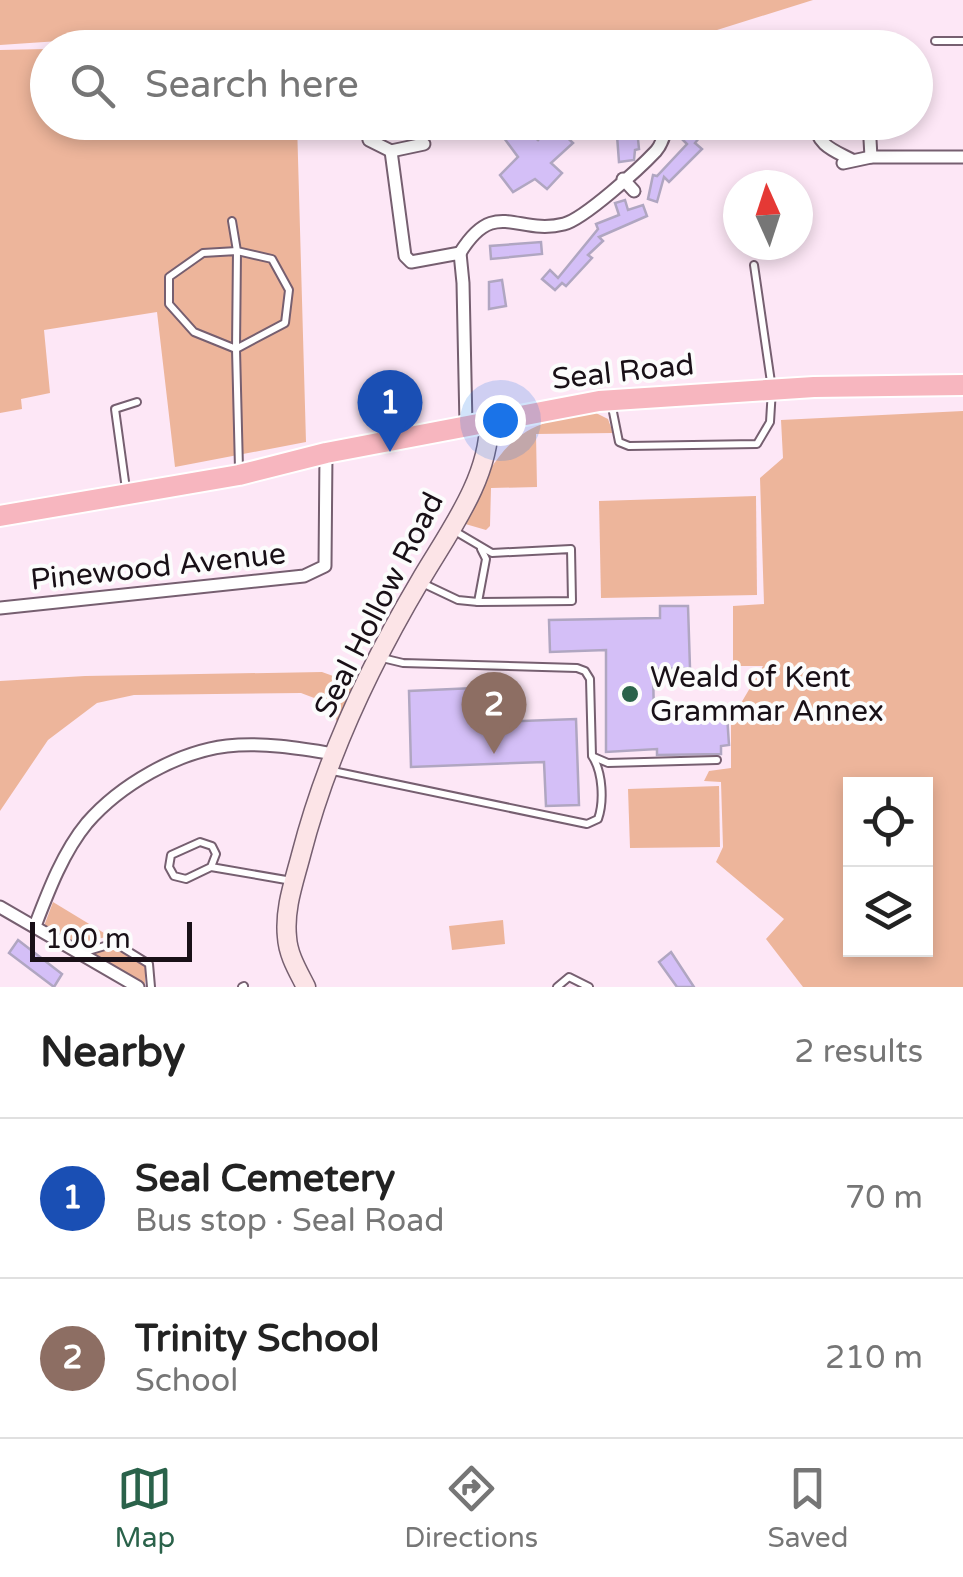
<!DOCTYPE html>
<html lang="en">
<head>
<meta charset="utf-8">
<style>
  body { margin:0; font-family:"Varela Round",sans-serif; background:#f2f2f2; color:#222 }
  .controls { position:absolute; right:30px; bottom:30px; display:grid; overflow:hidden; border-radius:0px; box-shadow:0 5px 15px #0003 }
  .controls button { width:90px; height:90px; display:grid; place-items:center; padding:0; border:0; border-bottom:2px solid #e0e0e0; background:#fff; color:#222; font:50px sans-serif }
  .compass { position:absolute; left:723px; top:170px; width:90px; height:90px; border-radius:50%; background:#fff; box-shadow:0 5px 15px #0003; rotate:357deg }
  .scale { position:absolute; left:30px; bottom:25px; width:162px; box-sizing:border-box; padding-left:10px; border:5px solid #191017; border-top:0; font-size:28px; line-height:35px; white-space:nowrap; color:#191017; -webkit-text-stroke:8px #fcfcfc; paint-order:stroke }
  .you { position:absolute; left:500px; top:420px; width:35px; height:35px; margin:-25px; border:8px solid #fff; border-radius:50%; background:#1a73e8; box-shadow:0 0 0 15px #1a73e833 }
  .badge { display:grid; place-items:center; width:65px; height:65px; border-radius:50%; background:#2a624a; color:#fff; font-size:32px; font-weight:700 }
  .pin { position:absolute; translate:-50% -82px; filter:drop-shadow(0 2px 5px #0008) }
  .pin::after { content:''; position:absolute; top:52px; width:35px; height:30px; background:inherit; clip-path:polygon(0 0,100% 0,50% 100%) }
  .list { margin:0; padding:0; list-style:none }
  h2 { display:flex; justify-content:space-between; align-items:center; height:130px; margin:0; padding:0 40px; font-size:42px }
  h2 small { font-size:32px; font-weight:400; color:#767676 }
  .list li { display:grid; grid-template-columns:65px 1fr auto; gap:30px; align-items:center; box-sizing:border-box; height:160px; padding:0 40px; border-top:2px solid #e0e0e0 }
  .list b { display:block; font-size:38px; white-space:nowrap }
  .list p { margin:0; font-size:32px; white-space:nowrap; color:#767676 }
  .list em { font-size:32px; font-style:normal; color:#767676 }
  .icon { flex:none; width:55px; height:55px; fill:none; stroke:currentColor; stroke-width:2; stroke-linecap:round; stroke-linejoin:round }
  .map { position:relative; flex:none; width:963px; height:987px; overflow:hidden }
  .search { position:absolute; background:#fff; box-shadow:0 5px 15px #0003; left:30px; right:30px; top:30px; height:110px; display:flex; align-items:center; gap:25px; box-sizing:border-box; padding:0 35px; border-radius:55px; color:#767676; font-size:38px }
  .sheet { height:450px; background:#fff }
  nav { display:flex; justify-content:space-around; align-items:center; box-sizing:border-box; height:140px; border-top:2px solid #e0e0e0; background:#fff; font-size:28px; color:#767676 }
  nav a { display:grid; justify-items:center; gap:5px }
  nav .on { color:#2a624a }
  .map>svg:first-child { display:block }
  .green { fill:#edb59b; fill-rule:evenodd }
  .building { fill:#d4bff7; stroke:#b0a6c1; stroke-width:2.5 }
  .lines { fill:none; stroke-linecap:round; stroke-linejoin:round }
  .service-casing { stroke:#765f70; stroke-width:10 }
  .minor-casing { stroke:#765f70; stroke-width:15 }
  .secondary-casing { stroke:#765f70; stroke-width:21 }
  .trunk-casing { stroke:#fff; stroke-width:24 }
  .service { stroke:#fff; stroke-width:6 }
  .minor { stroke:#fff; stroke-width:11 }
  .secondary { stroke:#fce4e7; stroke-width:18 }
  .trunk { stroke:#f7b6bf; stroke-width:20 }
  .poi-dot { fill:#2a624a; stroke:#fcfcfc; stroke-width:4 }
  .labels { text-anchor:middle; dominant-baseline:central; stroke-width:8; stroke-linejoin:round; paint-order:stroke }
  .street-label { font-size:30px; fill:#191017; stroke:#fcfcfc }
  .poi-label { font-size:30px; fill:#191017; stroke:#fcfcfc; text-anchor:start }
</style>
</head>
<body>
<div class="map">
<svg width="963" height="987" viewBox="0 0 963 987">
  <rect width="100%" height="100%" fill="#fde7f6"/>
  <g class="green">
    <path d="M0 0H813L682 41 635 48H240L118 37 0 45Z"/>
    <path d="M47 49 48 122 297 123 306 442 175 467 157 312 44 330 50 393 21 399 22 409 0 413V50Z"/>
    <path d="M963 411V987H803L766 939 784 919 716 862 723 847 721 782 704 781 709 771 731 768V720L763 666H733V606L764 604 760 478 783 458 781 420ZM850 784H926V949H850Z"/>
    <path d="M594 412 608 419 613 433 536 434 537 487 491 488 490 526 486 530 462 523C498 452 508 423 594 412Z"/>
    <path d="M756 496 757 595 601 598 599 501Z"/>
    <path d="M322 672 358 685 337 722 330 704 301 693 134 695 97 703 48 740 0 811V681L85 676Z"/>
    <path d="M719 786 720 847 630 848 628 789Z"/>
    <path d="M53 902 109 936 76 945 44 926Z"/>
    <path d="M503 920 505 944 452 950 449 926Z"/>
    <path d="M112 947 145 966V985L94 954Z"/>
  </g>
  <g class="building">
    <path d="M515 122 538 140 553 124 573 143 551 163 562 173 547 189 535 179 513 192 500 175 518 157 501 134Z"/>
    <path d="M616 122H629L630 130 637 129 639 149 635 150 634 160 619 162Z"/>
    <path d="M700 122H712L695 143 702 149 669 182 664 177 657 202 648 199 653 175 657 176 687 144 681 138Z"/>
    <path d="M625 200 628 210 643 205 647 216 599 237 603 241 588 255 592 258 566 286 562 283 555 290 542 279 550 270 558 278 598 229 596 224 619 215 615 203Z"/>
    <path d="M541 242 542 254 491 259 490 246Z"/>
    <path d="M502 280 506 306 489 309V282Z"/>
    <path d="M660 606H688L690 668 653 669 654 719 727 715 729 745 721 746V754L657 755V749L606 752V650L550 652 549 620 660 618Z"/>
    <path d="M496 687 498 722 576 719 579 805 546 806 544 762 411 767 409 691Z"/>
    <path d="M18 940 62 974 54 987 9 953Z"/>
    <path d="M671 952 694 987H677L659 962Z"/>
  </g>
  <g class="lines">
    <g class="service-casing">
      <g id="service">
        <path d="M935 41H963"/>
        <path d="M232 221 237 251 272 259 289 290 285 323 236 349 239 469"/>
        <path d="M237 251 236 349 194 332 169 304V277L203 253Z"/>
        <path d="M611 402 619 442 629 446 757 444 770 422 772 389 754 265"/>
        <path d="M126 489 115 409 137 402"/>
        <path d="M420 582 458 600 478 602 572 601 571 549 492 553 453 530"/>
        <path d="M478 602 486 559 481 549"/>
        <path d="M594 757 608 763 717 760"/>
        <path d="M328 770 587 824 598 819C604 802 603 772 592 756L590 679 585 671 577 668 403 663 378 657"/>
        <path d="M211 867 216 854 212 846 200 842 171 855 169 867 174 876 186 879 211 867 292 881"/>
        <path d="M81 953 115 943 149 964 151 987"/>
        <path d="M242 987 244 986"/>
        <path d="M557 987 569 977 589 987"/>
      </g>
    </g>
    <g class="minor-casing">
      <g id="minor">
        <path d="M816 122C815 145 835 151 852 160"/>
        <path d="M869 122 871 157"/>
        <path d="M369 140 391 151 424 144"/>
        <path d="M391 151 405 256 411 262 460 253 463 283 466 425"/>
        <path d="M843 163 871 157H963"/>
        <path d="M623 179 634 191"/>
        <path d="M460 253C495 196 517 236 564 224 584 219 640 168 656 151 663 143 665 132 668 122"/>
        <path d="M0 608 304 576 325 566 326 453"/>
        <path d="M0 907 138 987"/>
        <path d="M35 926C48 892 63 852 87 823 120 785 177 752 227 746 262 742 299 748 334 754"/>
      </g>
    </g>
    <g class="secondary-casing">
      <path id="secondary" d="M306 987C298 971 288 955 287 937 284 909 294 882 301 855 326 758 369 667 420 581 448 533 490 478 489 421"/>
    </g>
    <g class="trunk-casing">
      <path id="trunk" d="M0 516 239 475 326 453 599 401 814 387 963 385"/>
    </g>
    <use href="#service" class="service"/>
    <use href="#minor" class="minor"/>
    <use href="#secondary" class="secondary"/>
    <use href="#trunk" class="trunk"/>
  </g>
  <circle class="poi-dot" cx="630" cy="694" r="10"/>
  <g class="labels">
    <g class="street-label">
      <text transform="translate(623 372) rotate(-6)">Seal Road</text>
      <text transform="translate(158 567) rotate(-6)">Pinewood Avenue</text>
      <text transform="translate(379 605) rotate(-63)">Seal Hollow Road</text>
    </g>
    <g class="poi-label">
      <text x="650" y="677">Weald of Kent<tspan x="650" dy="34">Grammar Annex</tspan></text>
    </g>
  </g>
</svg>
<div class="controls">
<button><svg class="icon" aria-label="locate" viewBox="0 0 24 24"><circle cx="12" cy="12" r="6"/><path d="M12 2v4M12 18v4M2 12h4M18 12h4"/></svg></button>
<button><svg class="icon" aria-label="layers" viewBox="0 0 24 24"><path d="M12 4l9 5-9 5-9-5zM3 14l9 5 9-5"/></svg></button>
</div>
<svg class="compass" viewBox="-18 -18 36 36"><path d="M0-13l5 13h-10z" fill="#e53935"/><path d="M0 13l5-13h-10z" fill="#767676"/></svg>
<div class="scale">100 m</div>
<div class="you"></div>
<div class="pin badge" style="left:390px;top:452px;background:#1a4fb4">1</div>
<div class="pin badge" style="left:494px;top:754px;background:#8d6e63">2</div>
<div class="search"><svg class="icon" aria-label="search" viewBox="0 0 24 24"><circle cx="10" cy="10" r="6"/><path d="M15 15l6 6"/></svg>Search here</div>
</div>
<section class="sheet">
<h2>Nearby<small>2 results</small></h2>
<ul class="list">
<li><span class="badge" style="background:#1a4fb4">1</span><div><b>Seal Cemetery</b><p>Bus stop · Seal Road</p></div><em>70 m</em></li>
<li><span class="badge" style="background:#8d6e63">2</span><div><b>Trinity School</b><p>School</p></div><em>210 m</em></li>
</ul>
</section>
<nav>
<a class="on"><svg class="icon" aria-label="map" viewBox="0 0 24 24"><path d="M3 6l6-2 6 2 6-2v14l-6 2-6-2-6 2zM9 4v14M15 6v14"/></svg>Map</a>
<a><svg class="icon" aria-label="directions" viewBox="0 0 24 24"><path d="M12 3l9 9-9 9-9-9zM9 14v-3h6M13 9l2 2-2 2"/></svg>Directions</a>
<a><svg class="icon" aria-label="saved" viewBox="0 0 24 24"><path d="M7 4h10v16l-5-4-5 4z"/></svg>Saved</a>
</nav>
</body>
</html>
